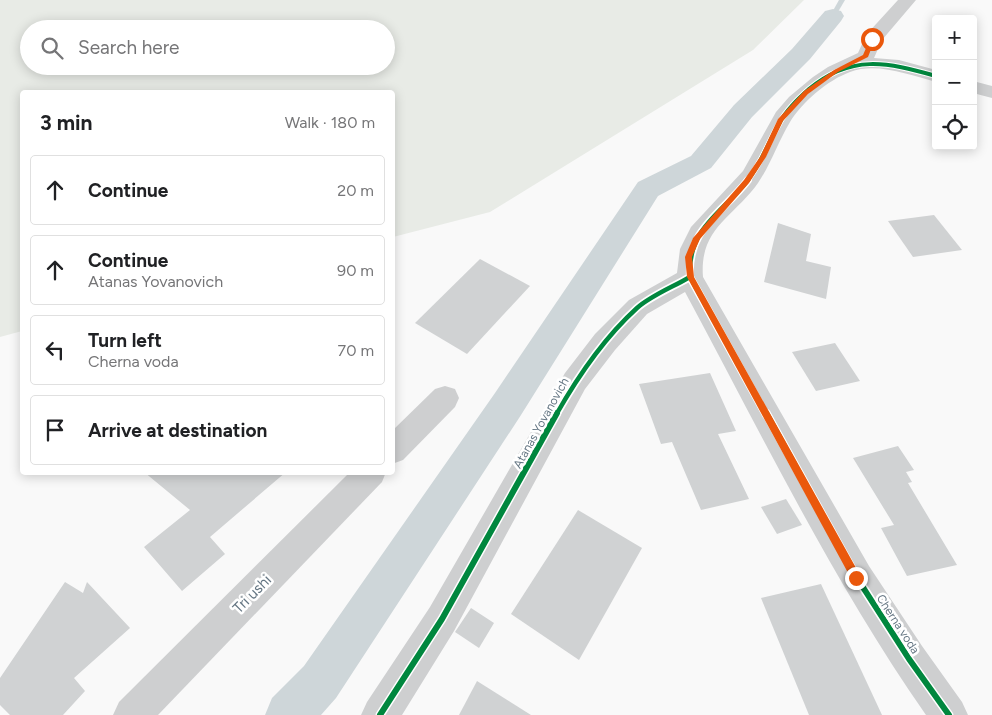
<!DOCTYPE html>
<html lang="en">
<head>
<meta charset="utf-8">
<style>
  body { margin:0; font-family:Figtree,sans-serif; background:#f6f6f6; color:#202124 }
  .controls { position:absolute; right:15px; top:15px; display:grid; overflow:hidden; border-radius:5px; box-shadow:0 2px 12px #0003 }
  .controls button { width:45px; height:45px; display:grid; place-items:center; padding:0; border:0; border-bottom:1px solid #e0e0e0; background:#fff; color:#202124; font:25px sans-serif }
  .stop { position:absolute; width:15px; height:15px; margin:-11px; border:4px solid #ea580c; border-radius:50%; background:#fff }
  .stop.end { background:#ea580c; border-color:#fff; box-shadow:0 1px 5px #0008 }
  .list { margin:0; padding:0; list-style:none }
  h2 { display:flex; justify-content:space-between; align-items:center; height:65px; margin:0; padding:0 20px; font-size:21px }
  h2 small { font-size:16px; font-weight:400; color:#757577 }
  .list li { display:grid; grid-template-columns:32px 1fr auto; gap:15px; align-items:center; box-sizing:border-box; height:70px; margin:0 10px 10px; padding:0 10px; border:1px solid #e0e0e0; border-radius:5px }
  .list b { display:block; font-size:19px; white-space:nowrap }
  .list p { margin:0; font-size:16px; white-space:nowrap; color:#757577 }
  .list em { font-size:16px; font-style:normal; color:#757577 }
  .icon { flex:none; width:28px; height:28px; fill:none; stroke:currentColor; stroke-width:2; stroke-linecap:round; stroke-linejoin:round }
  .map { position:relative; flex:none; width:992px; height:715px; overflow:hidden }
  .search { position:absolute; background:#fff; box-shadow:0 2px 12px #0003; left:20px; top:20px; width:375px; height:55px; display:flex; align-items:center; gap:12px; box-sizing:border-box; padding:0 18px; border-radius:28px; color:#757577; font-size:19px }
  .panel { position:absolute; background:#fff; box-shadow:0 2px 12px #0003; left:20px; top:90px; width:375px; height:385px; border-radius:5px }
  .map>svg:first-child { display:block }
  .green { fill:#e8ebe6; fill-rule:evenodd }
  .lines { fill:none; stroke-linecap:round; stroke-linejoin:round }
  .stream { fill:#ced6d9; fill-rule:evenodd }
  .canal { fill:#ced6d9; fill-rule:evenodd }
  .building { fill:#d0d2d3 }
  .minor { fill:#cecfd0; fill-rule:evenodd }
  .cycleway-far2-casing { stroke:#fff; stroke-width:6 }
  .cycleway-far1-casing { stroke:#fff; stroke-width:8 }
  .cycleway-casing { stroke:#fff; stroke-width:9 }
  .cycleway-far2 { stroke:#00873e; stroke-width:4 }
  .cycleway-far1 { stroke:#00873e; stroke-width:4.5 }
  .cycleway { stroke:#00873e; stroke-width:6 }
  .route { fill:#ea580c }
  .labels { text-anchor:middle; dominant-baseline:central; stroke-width:5; stroke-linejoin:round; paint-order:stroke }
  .street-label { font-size:12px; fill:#657683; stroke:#fff }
  .near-street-label { font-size:15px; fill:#657683; stroke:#fff }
</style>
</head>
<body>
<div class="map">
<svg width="992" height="715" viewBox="0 0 992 715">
  <rect width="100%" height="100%" fill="#f9f9f9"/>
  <path class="green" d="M0 0H804L753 50 490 212 393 237 392 92H22V331L0 337ZM29 29H386V66H29Z"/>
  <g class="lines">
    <path class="stream" d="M839 0H845L835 17H831L830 16Z"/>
    <path class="canal" d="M833 9 841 11 844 16 841 21 810 59 752 117 711 168 658 196 521 415 336 698 321 715H265L272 698 304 666 495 393 638 182 691 156 734 105 792 49 825 11Z"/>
  </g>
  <g class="building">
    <path d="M934 215 962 250 913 257 888 221Z"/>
    <path d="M778 223 811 234 806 261 831 267 826 299 764 282Z"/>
    <path d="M480 259 530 286 467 354 415 323Z"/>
    <path d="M835 343 860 381 816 391 792 352Z"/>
    <path d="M710 373 736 431 718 434 749 499 701 510 672 442 661 444 639 384Z"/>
    <path d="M898 446 914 470 906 472 912 482 908 483 957 565 907 576 881 528 894 525 853 458Z"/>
    <path d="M144 472H286L210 537 225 554 182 591 144 547 190 510Z"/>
    <path d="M786 499 802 525 777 534 761 507Z"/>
    <path d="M578 510 642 548 579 660 511 614Z"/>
    <path d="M65 582 83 593 87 582 130 628 74 678 85 691 63 715H10L0 705V678Z"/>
    <path d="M821 584 882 715H809L761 598Z"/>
    <path d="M471 608 494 623 479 648 455 632Z"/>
    <path d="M477 681 531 715H459Z"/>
  </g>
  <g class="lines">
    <g class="minor">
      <path d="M898 0H916L882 40 874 58 899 60 936 70V82C909 75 877 62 850 72 828 80 802 102 790 122 778 142 771 164 758 183 734 217 699 228 703 277L869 566 922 646 962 702 968 715H926C833 582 762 435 685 292L647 314 615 350 585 389 454 631 402 715H361L367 702 430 607 565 373 595 334 629 300 677 273 680 249 691 227 743 171 776 112 789 97 813 77 828 67 858 53 866 35Z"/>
      <path d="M973 81 992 86V98L973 93Z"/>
      <path d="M445 386 455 389 459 398 455 407 403 460 392 464V431L435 389Z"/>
      <path d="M350 472H386L382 482 158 715H113L119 702Z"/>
    </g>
    <g class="cycleway-far2-casing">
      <path id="cycleway-far2" d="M747 181C761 164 768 143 779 124 786 110 798 99 809 89 851 54 887 62 936 76"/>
    </g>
    <g class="cycleway-far1-casing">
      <g id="cycleway-far1">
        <path d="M748 180C722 214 687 228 690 277L766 415"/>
        <path d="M556 415C578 376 604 338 637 308 652 295 673 287 690 277"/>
      </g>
    </g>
    <g class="cycleway-casing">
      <g id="cycleway">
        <path d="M766 413 857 578 909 659 949 715"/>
        <path d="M380 715 442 619 557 413"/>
      </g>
    </g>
    <use href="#cycleway-far2" class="cycleway-far2"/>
    <use href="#cycleway-far1" class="cycleway-far1"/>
    <use href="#cycleway" class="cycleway"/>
  </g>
  <path class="route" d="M872 38 875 39 868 57 838 72 808 94 783 121 766 157 749 183 700 239 692 257 694 277 860 575 861 578 856 583 853 582 687 277 685 257 693 238 744 180 760 157 778 119 804 91 834 70 863 55 870 39Z"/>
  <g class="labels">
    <g class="street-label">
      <text transform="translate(541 423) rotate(-61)">Atanas Yovanovich</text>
      <text transform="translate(898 624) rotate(57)">Cherna voda</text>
    </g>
    <g class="near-street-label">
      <text transform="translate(252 594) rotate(-45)">Tri ushi</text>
    </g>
  </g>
</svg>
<div class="controls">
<button>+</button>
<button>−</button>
<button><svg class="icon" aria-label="locate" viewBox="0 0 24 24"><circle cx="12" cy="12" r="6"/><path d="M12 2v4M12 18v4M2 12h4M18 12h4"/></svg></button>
</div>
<div class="stop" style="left:872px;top:39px"></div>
<div class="stop end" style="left:856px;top:578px"></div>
<div class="search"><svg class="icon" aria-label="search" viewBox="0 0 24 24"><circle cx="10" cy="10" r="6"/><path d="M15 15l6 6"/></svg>Search here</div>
<section class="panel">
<h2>3 min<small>Walk · 180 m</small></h2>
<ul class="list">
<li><svg class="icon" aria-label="ahead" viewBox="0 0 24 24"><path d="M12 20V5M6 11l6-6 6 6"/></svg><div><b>Continue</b></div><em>20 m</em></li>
<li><svg class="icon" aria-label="ahead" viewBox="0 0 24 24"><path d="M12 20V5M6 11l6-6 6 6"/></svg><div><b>Continue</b><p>Atanas Yovanovich</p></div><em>90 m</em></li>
<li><svg class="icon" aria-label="left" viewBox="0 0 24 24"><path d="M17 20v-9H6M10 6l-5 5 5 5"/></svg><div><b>Turn left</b><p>Cherna voda</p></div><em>70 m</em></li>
<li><svg class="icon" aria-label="arrive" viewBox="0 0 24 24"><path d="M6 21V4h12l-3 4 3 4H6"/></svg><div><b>Arrive at destination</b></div></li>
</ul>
</section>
</div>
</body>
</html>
